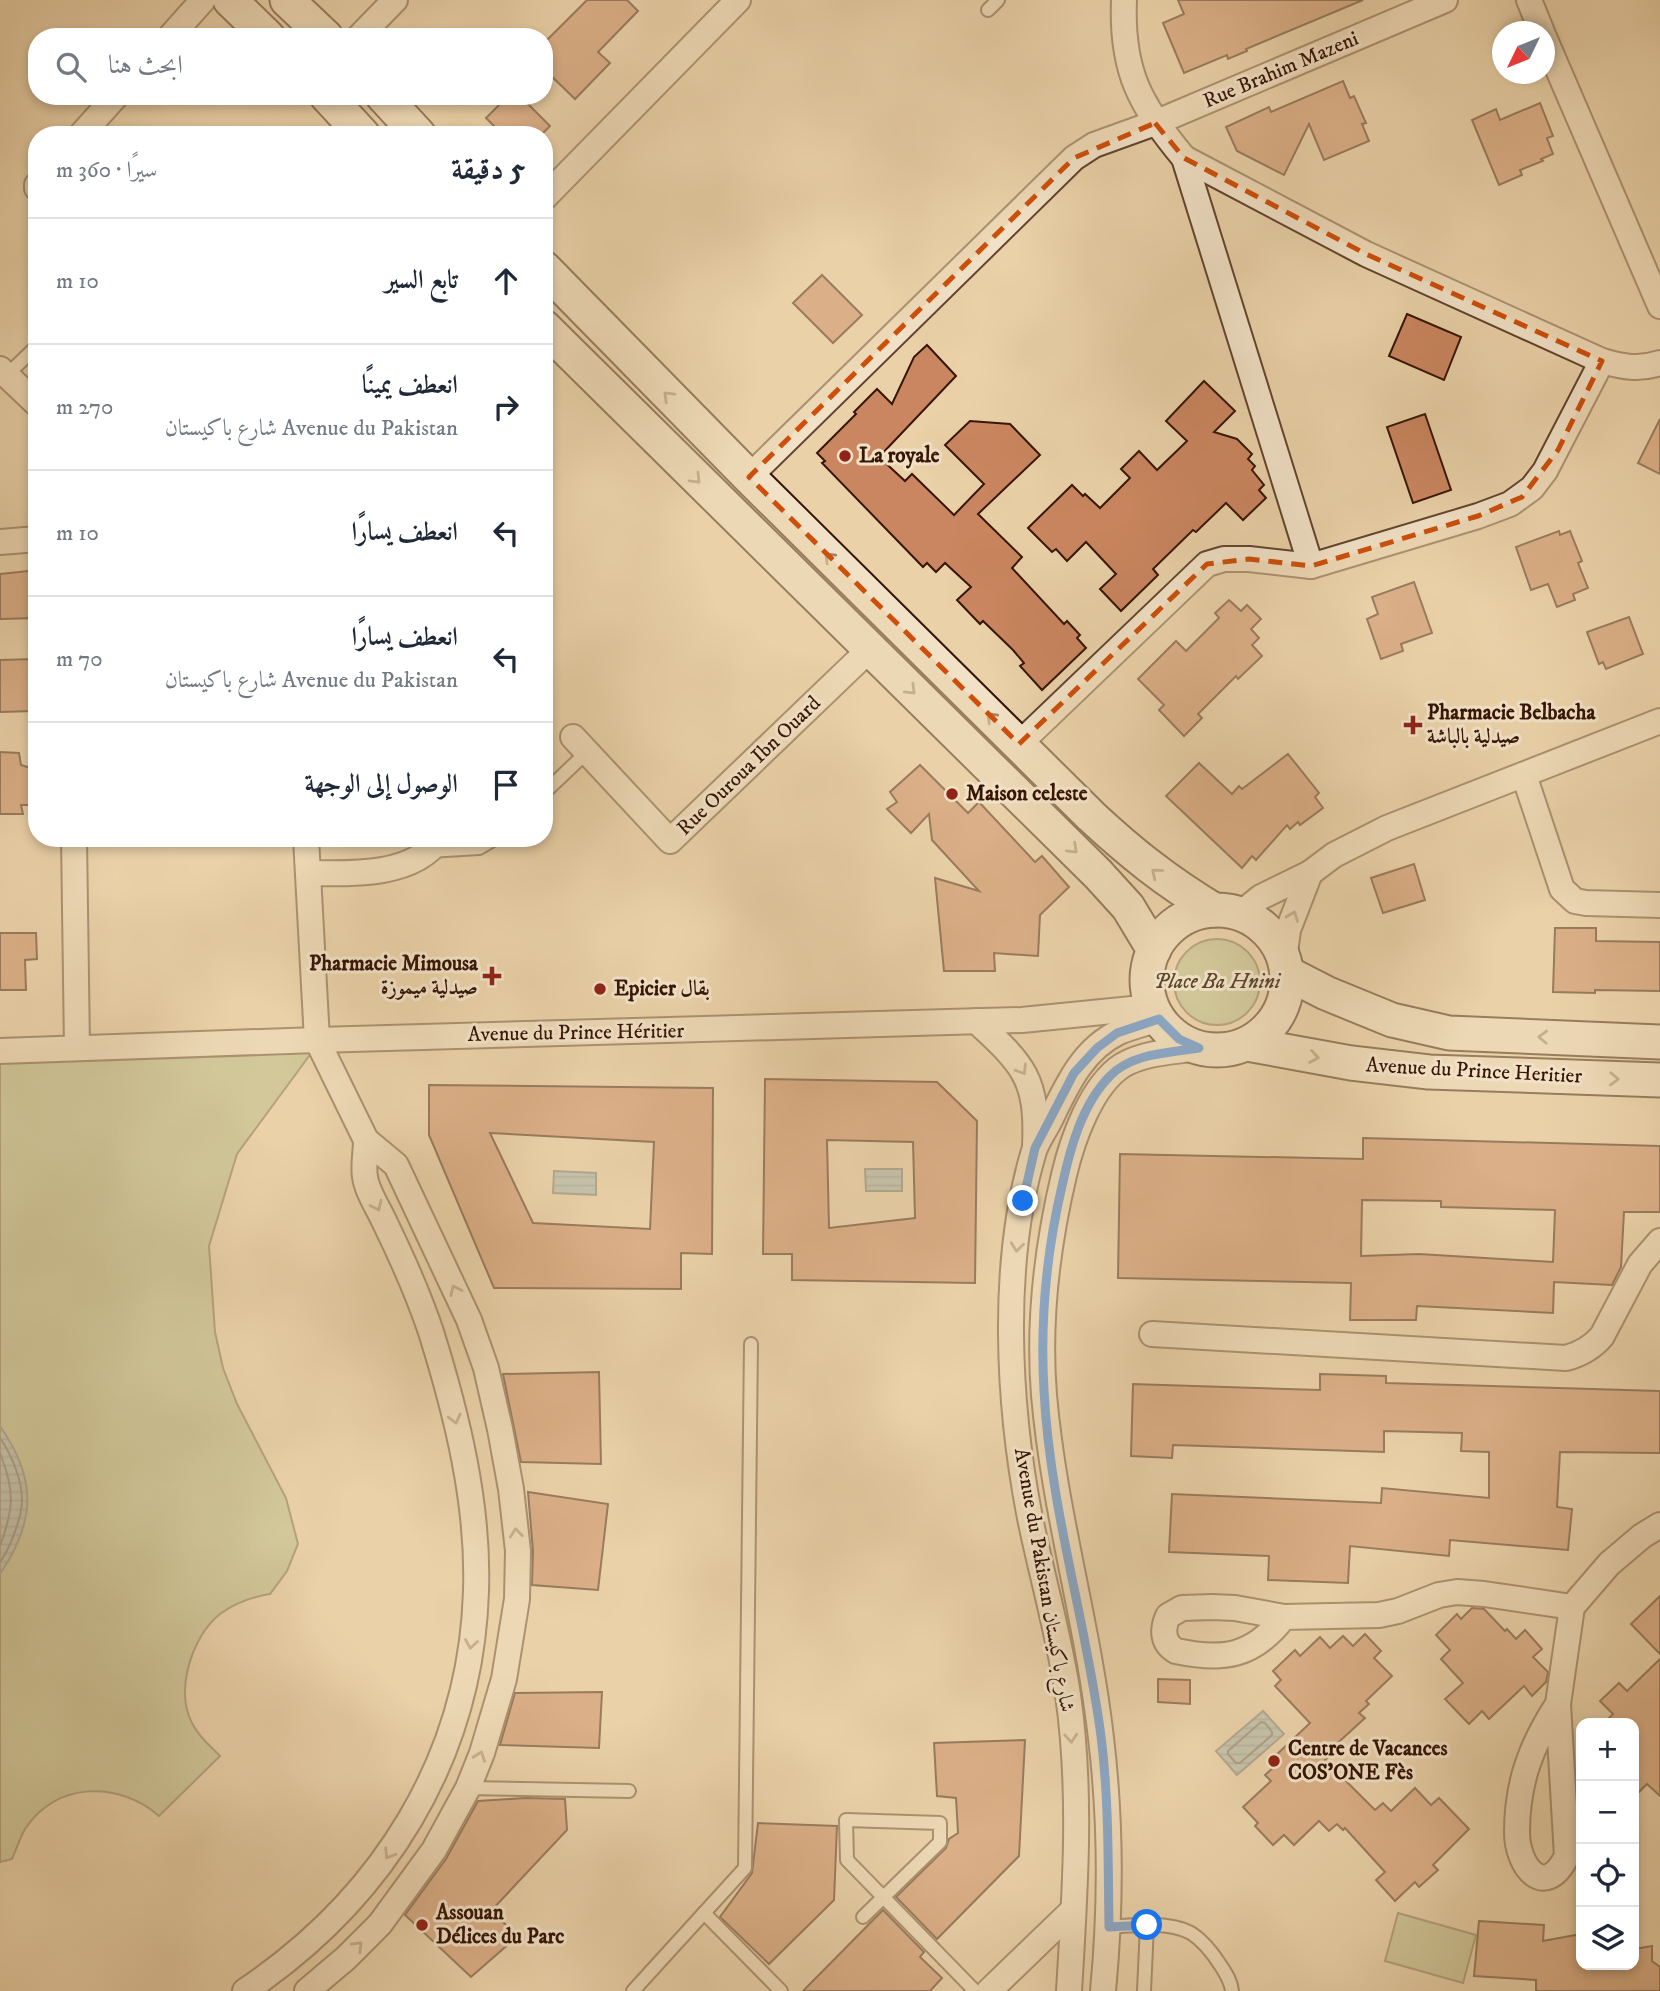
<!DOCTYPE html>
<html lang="ar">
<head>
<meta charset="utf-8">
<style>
  body { margin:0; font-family:"IM FELL DW Pica",Amiri,serif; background:#f6f6f7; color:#1f2937; direction:rtl }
  .controls { position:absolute; right:21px; bottom:21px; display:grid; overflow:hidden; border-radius:14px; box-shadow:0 4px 10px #0003 }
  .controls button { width:63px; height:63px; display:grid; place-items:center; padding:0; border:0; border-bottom:2px solid #e0e1e3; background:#fff; color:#1f2937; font:35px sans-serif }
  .compass { position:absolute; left:1492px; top:21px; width:63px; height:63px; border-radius:50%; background:#fff; box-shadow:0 4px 10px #0003; rotate:227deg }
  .stop { position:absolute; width:21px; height:21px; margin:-16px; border:5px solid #1a73e8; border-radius:50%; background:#fff }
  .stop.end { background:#1a73e8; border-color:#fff; box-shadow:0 2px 7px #0008 }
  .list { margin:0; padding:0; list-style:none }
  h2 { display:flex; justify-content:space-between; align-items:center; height:91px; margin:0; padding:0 28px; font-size:30px }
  h2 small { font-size:23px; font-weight:400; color:#747a83 }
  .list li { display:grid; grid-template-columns:46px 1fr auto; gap:21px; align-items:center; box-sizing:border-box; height:126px; padding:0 28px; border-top:2px solid #e0e1e3 }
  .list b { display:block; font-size:26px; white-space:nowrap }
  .list p { margin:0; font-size:23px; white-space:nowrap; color:#747a83 }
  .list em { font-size:23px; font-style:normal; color:#747a83 }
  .icon { flex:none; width:38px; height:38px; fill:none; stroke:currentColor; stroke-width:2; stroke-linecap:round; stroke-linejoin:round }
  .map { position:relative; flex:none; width:1660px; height:1991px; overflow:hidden; direction:ltr }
  .search { position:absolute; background:#fff; box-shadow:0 4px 10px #0003; left:28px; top:28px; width:525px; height:77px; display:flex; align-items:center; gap:18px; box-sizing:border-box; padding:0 24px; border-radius:28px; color:#747a83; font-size:26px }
  .panel { position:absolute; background:#fff; box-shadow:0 4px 10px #0003; left:28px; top:126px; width:525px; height:721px; border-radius:28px; direction:rtl }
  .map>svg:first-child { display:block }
  .green { fill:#b5bc89; stroke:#766848; stroke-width:2 }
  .water { fill:url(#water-rules); stroke:#74746e; stroke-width:2 }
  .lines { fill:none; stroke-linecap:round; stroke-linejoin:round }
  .shore { stroke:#6a645c; stroke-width:2 }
  .building { fill:#ca8660; stroke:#361506; stroke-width:2; fill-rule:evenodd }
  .service-casing { stroke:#63442e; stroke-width:16 }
  .minor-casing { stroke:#63442e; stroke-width:28 }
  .secondary-casing { stroke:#361506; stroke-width:37 }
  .service { stroke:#f1e1c6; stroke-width:12 }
  .minor { stroke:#f1e1c6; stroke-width:24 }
  .secondary { stroke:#f1e1c6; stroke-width:33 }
  .oneway { stroke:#9d8570 }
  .route { stroke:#1a73e8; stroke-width:9 }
  .marked { fill:none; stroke:#cd4f0b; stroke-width:5; stroke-dasharray:14 9; stroke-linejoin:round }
  .poi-dot { fill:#8f2418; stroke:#f1e1c6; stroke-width:2.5 }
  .labels { text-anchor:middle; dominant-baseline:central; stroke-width:6; stroke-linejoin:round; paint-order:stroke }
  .street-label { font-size:21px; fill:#361506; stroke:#f1e1c6 }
  .poi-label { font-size:21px; font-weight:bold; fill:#361506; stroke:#f1e1c6; text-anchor:start }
  .park-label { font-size:21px; font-style:italic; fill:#5c472d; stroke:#f1e1c6 }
</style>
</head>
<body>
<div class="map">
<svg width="1660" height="1991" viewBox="0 0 1660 1991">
  <defs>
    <pattern id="water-rules" width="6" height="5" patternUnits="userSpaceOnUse" patternTransform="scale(1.75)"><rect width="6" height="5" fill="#9db4b3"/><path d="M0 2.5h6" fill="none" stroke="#819190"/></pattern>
  </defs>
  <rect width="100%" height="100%" fill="#ead1a8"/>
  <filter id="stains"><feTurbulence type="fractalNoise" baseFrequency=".00286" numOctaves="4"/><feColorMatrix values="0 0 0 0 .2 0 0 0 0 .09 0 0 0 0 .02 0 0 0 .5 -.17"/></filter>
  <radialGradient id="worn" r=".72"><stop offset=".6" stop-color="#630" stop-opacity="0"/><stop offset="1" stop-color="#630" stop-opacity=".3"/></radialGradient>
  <g class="green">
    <circle cx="1217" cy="982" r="43"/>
    <path d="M315 1048 237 1154 209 1246 215 1332 223 1368 237 1404 286 1498 298 1544 287 1571 270 1594C252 1597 235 1603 220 1614 192 1636 175 1690 192 1723 198 1736 210 1746 220 1756L159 1816C119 1781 56 1781 25 1829 20 1838 16 1850 12 1859L0 1862V1060Z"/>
    <path d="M1398 1913 1476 1935 1463 1983 1385 1961Z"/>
  </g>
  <g class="water">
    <path d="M865 1169H902V1191H866Z"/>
    <path d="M554 1171 596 1173V1195L553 1193Z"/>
    <path d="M0 1426C37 1479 36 1521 0 1574Z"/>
    <path d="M1263 1711 1284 1734 1237 1775 1216 1751Z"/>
  </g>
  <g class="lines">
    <g class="shore">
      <path d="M0 1438C11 1454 22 1479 22 1500 22 1517 10 1548 0 1562"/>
      <path d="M0 1453C15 1491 14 1508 0 1546"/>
      <path d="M1261 1722 1265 1723 1272 1732V1735L1240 1763H1236L1228 1754V1751Z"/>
    </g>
  </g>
  <g class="building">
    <path d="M587 0H627L638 11 598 52 610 63 575 99 544 69V43Z"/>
    <path d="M1178 0H1363L1246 49 1247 51 1228 59 1227 55 1184 73 1163 23 1184 14Z"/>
    <path d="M1343 81 1350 98 1354 96 1366 123 1362 124 1369 141 1324 160 1309 124 1284 175 1237 151 1226 127 1269 107 1271 112Z"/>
    <path d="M508 96H520L550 126 541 135H503L486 118Z"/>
    <path d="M1540 103 1553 136 1547 138 1553 154 1541 159 1543 161 1520 170 1522 175 1499 185 1472 120 1496 109 1500 120Z"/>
    <path d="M822 275 862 315 833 343 793 303Z"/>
    <path d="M1407 314 1461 337 1444 380 1389 356Z"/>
    <path d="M927 345 956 376 879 457 905 481 912 474 954 515 984 484 945 445 970 421 1010 424 1040 455 978 514 1022 557 1012 568 1064 624 1067 621 1080 635 1077 638 1086 648 1042 690 1020 666 1024 663 1013 650 983 621 980 624 957 600 971 587 945 563 936 572 927 563 923 567 822 463 825 461 817 453 856 414 854 412 877 389 892 404 914 357Z"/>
    <path d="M1204 381 1235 411 1214 432 1237 439 1252 454 1248 459 1255 466 1252 470 1264 485 1259 490 1266 498 1243 520 1226 503 1196 532 1193 530 1153 569 1158 575 1121 611 1100 589 1116 574 1086 542 1067 561 1056 549 1052 552 1028 528 1072 485 1083 496 1085 494 1100 508 1130 478 1121 469 1139 451 1157 470 1187 441 1166 421Z"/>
    <path d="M1425 414 1451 490 1413 503 1387 427Z"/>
    <path d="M1660 419V474L1638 463Z"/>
    <path d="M1559 531 1560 535 1570 531 1582 561 1578 563 1588 588 1573 594 1575 600 1557 607 1548 584 1531 590 1516 547Z"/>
    <path d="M37 570V618L0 619V574Z"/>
    <path d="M1414 582 1432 633 1401 644 1403 651 1381 659 1367 619 1378 614 1372 597Z"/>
    <path d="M1229 600 1241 611 1247 605 1261 619 1251 629 1259 638 1252 645 1262 656 1238 679 1236 676 1198 714 1202 718 1184 736 1159 710 1164 705 1138 679 1176 641 1186 651 1219 618 1215 613Z"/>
    <path d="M1629 617 1643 654 1606 669 1603 662 1599 664 1587 632Z"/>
    <path d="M35 659 32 711 0 712V660Z"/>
    <path d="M0 752 19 753 21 765 37 770V805H21L23 814H0Z"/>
    <path d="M1288 754 1319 793 1315 797 1323 808 1300 825 1298 822 1290 829 1287 825 1256 860 1252 856 1242 868 1166 796 1199 763 1232 794 1239 786 1242 789Z"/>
    <path d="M920 765 968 813 979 802 1035 862 1042 856 1069 887 1040 915 1038 956 994 953 995 971H944L935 878 979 891 932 840 929 814 911 833 887 809 897 802 890 792Z"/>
    <path d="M1414 864 1425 900 1383 913 1371 878Z"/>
    <path d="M1555 928H1596V941L1660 942V991L1595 990V993L1553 992Z"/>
    <path d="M0 933H36L37 959 25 960 26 990H0Z"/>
    <path d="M765 1079 937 1082 977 1121 975 1283 792 1280V1254H763ZM827 1140 913 1142 915 1218 829 1228Z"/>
    <path d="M429 1085 713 1088 712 1254 681 1253V1289L494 1288 429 1135ZM490 1133 654 1142 650 1229 533 1223Z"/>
    <path d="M1363 1138 1660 1146V1212H1624L1621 1267 1612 1285 1554 1282 1553 1313 1417 1306 1416 1320H1350L1351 1283 1118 1278 1120 1154 1363 1159ZM1362 1200 1441 1201V1207L1555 1210 1553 1262 1419 1254 1361 1256Z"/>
    <path d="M599 1372 601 1464 521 1462 503 1374Z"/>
    <path d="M1320 1374 1386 1376V1383L1660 1391V1453L1560 1452 1557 1507 1572 1509 1568 1550 1450 1540 1449 1556 1350 1546 1348 1583 1268 1580 1269 1556 1169 1552 1172 1494 1381 1503 1382 1488 1489 1498V1452L1461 1451 1462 1433 1384 1431V1452L1173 1445 1172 1458 1131 1456 1133 1384 1320 1390Z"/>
    <path d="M528 1492 608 1504 598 1590 532 1585 533 1551Z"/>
    <path d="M1660 1596V1654L1631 1624Z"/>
    <path d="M1472 1608 1484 1609 1505 1631 1507 1629 1516 1639 1525 1630 1542 1649 1533 1657 1548 1672 1546 1682 1532 1696 1524 1686 1489 1719 1482 1711 1469 1724 1445 1699 1463 1683 1441 1659 1450 1650 1436 1635 1457 1614 1461 1619Z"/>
    <path d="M1365 1634 1381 1651 1374 1658 1392 1676 1366 1701 1369 1704 1359 1713 1365 1718 1330 1750 1333 1753 1325 1760 1375 1810 1383 1803 1391 1811 1415 1788 1431 1805 1439 1798 1469 1829 1433 1865 1438 1870 1419 1887 1415 1882 1395 1901 1376 1880 1385 1872 1345 1828 1343 1830 1337 1824 1329 1831 1319 1821 1294 1845 1284 1835 1273 1845 1255 1826 1258 1823 1243 1807 1271 1781 1265 1775 1275 1766 1270 1761 1310 1723 1275 1686 1281 1680 1273 1671 1295 1650 1300 1656 1320 1637 1330 1648 1343 1636 1353 1646Z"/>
    <path d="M1660 1659V1796L1647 1784 1634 1797V1723H1604L1613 1714 1600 1701 1619 1683 1627 1691Z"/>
    <path d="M1158 1679 1190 1680V1704L1158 1702Z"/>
    <path d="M602 1692 599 1748 500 1745 515 1693Z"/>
    <path d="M1025 1740 1019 1856 937 1939 896 1897 946 1848 949 1839 958 1833 956 1798 937 1796 934 1743Z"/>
    <path d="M526 1798 565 1799 567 1830 490 1912 519 1935 471 1977 405 1915 446 1859 478 1801Z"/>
    <path d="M758 1823 837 1826 834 1900 769 1964 720 1917 752 1873Z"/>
    <path d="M883 1910 924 1952 920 1957 942 1978 930 1991H803Z"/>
    <path d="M1479 1921 1544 1925 1543 1941 1581 1934V1965H1634V1949L1652 1946V1961L1660 1967V1991H1536V1980L1474 1976Z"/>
  </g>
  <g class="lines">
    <g class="service-casing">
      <g id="service">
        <path d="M988 10 998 0"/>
        <path d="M7 375 37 346"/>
        <path d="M544 793 587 752"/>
        <path d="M429 851 479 848 496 838"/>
        <path d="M468 1788 629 1791"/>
        <path d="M704 1913 781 1991"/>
        <path d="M863 1917 940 1842V1823L846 1820 847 1860 975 1991"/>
        <path d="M1109 1927C1134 1925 1168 1921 1191 1933 1202 1940 1214 1955 1221 1966 1226 1974 1231 1981 1232 1991"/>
        <path d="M633 1991 745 1868 751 1344"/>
        <path d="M1144 1991 1147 1925"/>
      </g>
    </g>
    <g class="minor-casing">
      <g id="minor">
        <path d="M1124 0C1121 71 1140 105 1184 158L1311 566"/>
        <path d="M1529 0 1542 32"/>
        <path d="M170 37 203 0"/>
        <path d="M359 37 395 0"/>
        <path d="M1544 37 1660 306"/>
        <path d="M81 135 116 96"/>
        <path d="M1184 158 1366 254 1602 361C1623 367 1639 370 1660 363"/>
        <path d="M37 185V188"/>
        <path d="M544 198 738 0"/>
        <path d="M0 369 37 404"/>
        <path d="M749 477 1074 158 1094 145 1155 123 1445 0"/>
        <path d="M0 542 37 539"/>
        <path d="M573 737 670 841 870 649"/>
        <path d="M1019 744 1207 564 1224 559H1249L1311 566 1478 516 1510 504 1532 488 1545 471 1602 361"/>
        <path d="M1524 775 1562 889 1575 901 1586 903 1660 905"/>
        <path d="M74 838 77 1048"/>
        <path d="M306 838 317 1040 366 1140 396 1165 469 1320 486 1368 500 1429 511 1489 518 1551 517 1599 504 1679 482 1753 468 1788 434 1850 380 1924 346 1958 307 1991"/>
        <path d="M308 873C349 874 414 877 440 838"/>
        <path d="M1240 914 1261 897 1310 873 1334 855 1387 828 1660 721"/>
        <path d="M1284 960 1288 930 1310 873"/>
        <path d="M976 1021C1024 1065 1038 1079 1035 1146"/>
        <path d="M0 1051 317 1040 1022 1020 1152 1007"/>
        <path d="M1152 1334 1566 1358C1581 1354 1592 1348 1602 1336L1640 1264 1660 1241"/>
        <path d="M1284 1617C1253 1657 1223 1661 1176 1651 1162 1643 1162 1629 1168 1616L1182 1608 1212 1607 1235 1608 1284 1617 1379 1615 1398 1611 1439 1595 1457 1592 1484 1594 1572 1607"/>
        <path d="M1558 1704C1531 1745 1517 1783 1517 1832 1517 1867 1545 1901 1567 1856L1558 1704 1572 1607 1609 1564 1642 1536 1660 1525"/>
        <path d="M245 1991C382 1899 471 1759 476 1591 479 1504 457 1415 431 1332 419 1296 403 1260 386 1225 380 1211 367 1192 365 1177 363 1166 366 1152 366 1140"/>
        <path d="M989 1991 1073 1910"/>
        <path d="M1069 1991C1075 1893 1082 1792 1068 1695 1059 1635 1042 1577 1030 1518 1008 1405 1000 1263 1034 1151 1038 1139 1046 1129 1051 1118 1067 1085 1083 1049 1119 1032 1131 1027 1146 1023 1159 1019"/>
        <path d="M1103 1991C1111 1907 1111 1822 1101 1738 1088 1623 1054 1511 1044 1395 1038 1321 1047 1247 1064 1175 1072 1141 1091 1085 1123 1065 1145 1052 1174 1052 1199 1048"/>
      </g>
    </g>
    <g class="secondary-casing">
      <g id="secondary">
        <path d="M230 0 268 37"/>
        <path d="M287 0 326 37"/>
        <path d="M327 96 363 135"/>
        <path d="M383 96 419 135"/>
        <path d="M544 268 749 477 1091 816C1132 854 1166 881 1214 910"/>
        <path d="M544 327 1098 874 1128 907 1154 950"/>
        <circle cx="1217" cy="980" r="70"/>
        <path d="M1287 973 1326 993 1392 1020 1449 1033 1660 1042"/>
        <path d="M1247 1044 1351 1063 1429 1072 1660 1080"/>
      </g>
    </g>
    <use href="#service" class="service"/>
    <use href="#minor" class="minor"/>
    <use href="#secondary" class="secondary"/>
  </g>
  <defs><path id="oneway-chevron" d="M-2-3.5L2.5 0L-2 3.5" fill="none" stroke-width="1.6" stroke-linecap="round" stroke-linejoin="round" transform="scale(1.75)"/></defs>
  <g class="oneway">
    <use href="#oneway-chevron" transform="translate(668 396) rotate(-135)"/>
    <use href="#oneway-chevron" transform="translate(696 479) rotate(45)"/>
    <use href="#oneway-chevron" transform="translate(829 557) rotate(-135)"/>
    <use href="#oneway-chevron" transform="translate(911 690) rotate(45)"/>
    <use href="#oneway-chevron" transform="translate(991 717) rotate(-136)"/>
    <use href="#oneway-chevron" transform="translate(1073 849) rotate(44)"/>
    <use href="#oneway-chevron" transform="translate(1156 873) rotate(-141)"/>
    <use href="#oneway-chevron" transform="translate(1293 916) rotate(-69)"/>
    <use href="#oneway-chevron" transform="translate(1543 1037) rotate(-178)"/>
    <use href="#oneway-chevron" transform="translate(1314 1057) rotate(9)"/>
    <use href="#oneway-chevron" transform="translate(1022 1070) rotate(59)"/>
    <use href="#oneway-chevron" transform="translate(1614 1079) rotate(2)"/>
    <use href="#oneway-chevron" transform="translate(377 1206) rotate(65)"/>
    <use href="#oneway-chevron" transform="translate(1017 1247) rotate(97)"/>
    <use href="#oneway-chevron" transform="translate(455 1290) rotate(-115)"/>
    <use href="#oneway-chevron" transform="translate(455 1419) rotate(76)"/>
    <use href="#oneway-chevron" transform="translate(516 1533) rotate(-96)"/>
    <use href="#oneway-chevron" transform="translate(471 1644) rotate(99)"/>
    <use href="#oneway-chevron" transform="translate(1071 1738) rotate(86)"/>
    <use href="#oneway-chevron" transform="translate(480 1756) rotate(-70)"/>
    <use href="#oneway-chevron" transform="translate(389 1854) rotate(122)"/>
    <use href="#oneway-chevron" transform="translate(358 1946) rotate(-45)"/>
  </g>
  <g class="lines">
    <path class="route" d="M1023 1201 1035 1148 1074 1073 1097 1048 1117 1033 1159 1019 1179 1039 1199 1048C1169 1053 1132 1053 1110 1076 1082 1104 1070 1149 1062 1186 1046 1254 1040 1322 1044 1391 1050 1508 1086 1621 1101 1736 1109 1800 1108 1863 1109 1927L1147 1925"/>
  </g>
  <path d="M0 0H1660V1991H0ZM1155 123 1184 158 1366 254 1602 361 1558 450 1522 497 1478 516 1311 566 1249 559 1207 564 1019 744 749 477 1074 158Z" fill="#ead1a8" fill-opacity=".55" fill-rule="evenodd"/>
  <path class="marked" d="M1155 123 1184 158 1366 254 1602 361 1558 450 1522 497 1478 516 1311 566 1249 559 1207 564 1019 744 749 477 1074 158Z"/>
  <g class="poi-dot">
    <circle cx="845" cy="456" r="7"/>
    <path d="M1409.5 714.5h7v7h7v7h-7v7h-7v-7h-7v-7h7z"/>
    <circle cx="952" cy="794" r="7"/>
    <path d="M488.5 965.5h7v7h7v7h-7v7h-7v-7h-7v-7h7z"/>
    <circle cx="600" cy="989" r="7"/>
    <circle cx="1274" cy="1761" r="7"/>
    <circle cx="422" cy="1925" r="7"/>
  </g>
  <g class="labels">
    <g class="street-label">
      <text transform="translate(1281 70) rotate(-23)">Rue Brahim Mazeni</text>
      <text transform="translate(749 766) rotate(-44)">Rue Ouroua Ibn Ouard</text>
      <text transform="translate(576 1033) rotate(-1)">Avenue du Prince Héritier</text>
      <text transform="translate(1474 1071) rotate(3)">Avenue du Prince Heritier</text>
      <text transform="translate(1044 1580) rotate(80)">Avenue du Pakistan شارع باكيستان</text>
    </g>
    <g class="poi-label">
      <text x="859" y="456">La royale</text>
      <text x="1427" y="713">Pharmacie Belbacha<tspan x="1427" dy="24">صيدلية بالباشة</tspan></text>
      <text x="966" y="794">Maison celeste</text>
      <text x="478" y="964" text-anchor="end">Pharmacie Mimousa<tspan x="478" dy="24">صيدلية ميموزة</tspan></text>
      <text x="614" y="989">Epicier بقال</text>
      <text x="1288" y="1749">Centre de Vacances<tspan x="1288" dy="24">COS’ONE Fès</tspan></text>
      <text x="436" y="1913">Assouan<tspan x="436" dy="24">Délices du Parc</tspan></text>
    </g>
    <g class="park-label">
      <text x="1217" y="982">Place Ba Hnini</text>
    </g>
  </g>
  <rect width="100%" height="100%" filter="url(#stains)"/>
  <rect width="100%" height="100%" fill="url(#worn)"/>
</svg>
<div class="controls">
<button>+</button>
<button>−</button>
<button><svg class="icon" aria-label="locate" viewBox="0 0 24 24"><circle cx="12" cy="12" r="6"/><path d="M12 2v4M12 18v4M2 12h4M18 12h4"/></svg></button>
<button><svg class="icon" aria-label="layers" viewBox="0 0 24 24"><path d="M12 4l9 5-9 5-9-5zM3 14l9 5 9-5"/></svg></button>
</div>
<svg class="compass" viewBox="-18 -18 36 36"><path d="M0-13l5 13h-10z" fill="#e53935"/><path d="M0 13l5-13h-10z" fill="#747a83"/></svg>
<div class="stop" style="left:1147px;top:1925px"></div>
<div class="stop end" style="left:1023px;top:1201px"></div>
<div class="search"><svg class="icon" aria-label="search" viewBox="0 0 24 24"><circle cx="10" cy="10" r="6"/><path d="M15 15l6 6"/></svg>ابحث هنا</div>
<section class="panel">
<h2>5 دقيقة<small>سيرًا · 360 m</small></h2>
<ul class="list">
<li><svg class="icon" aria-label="ahead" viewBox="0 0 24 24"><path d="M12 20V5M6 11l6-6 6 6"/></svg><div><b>تابع السير</b></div><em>10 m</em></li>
<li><svg class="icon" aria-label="right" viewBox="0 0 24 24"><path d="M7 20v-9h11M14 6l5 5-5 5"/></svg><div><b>انعطف يمينًا</b><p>Avenue du Pakistan شارع باكيستان</p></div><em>270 m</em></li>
<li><svg class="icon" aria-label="left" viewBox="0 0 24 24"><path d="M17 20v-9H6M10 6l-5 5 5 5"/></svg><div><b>انعطف يسارًا</b></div><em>10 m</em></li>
<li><svg class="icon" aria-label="left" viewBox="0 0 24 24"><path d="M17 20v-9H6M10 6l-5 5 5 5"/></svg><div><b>انعطف يسارًا</b><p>Avenue du Pakistan شارع باكيستان</p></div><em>70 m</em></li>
<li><svg class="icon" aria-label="arrive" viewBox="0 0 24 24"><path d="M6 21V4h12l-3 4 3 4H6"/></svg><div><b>الوصول إلى الوجهة</b></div></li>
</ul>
</section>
</div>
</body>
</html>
